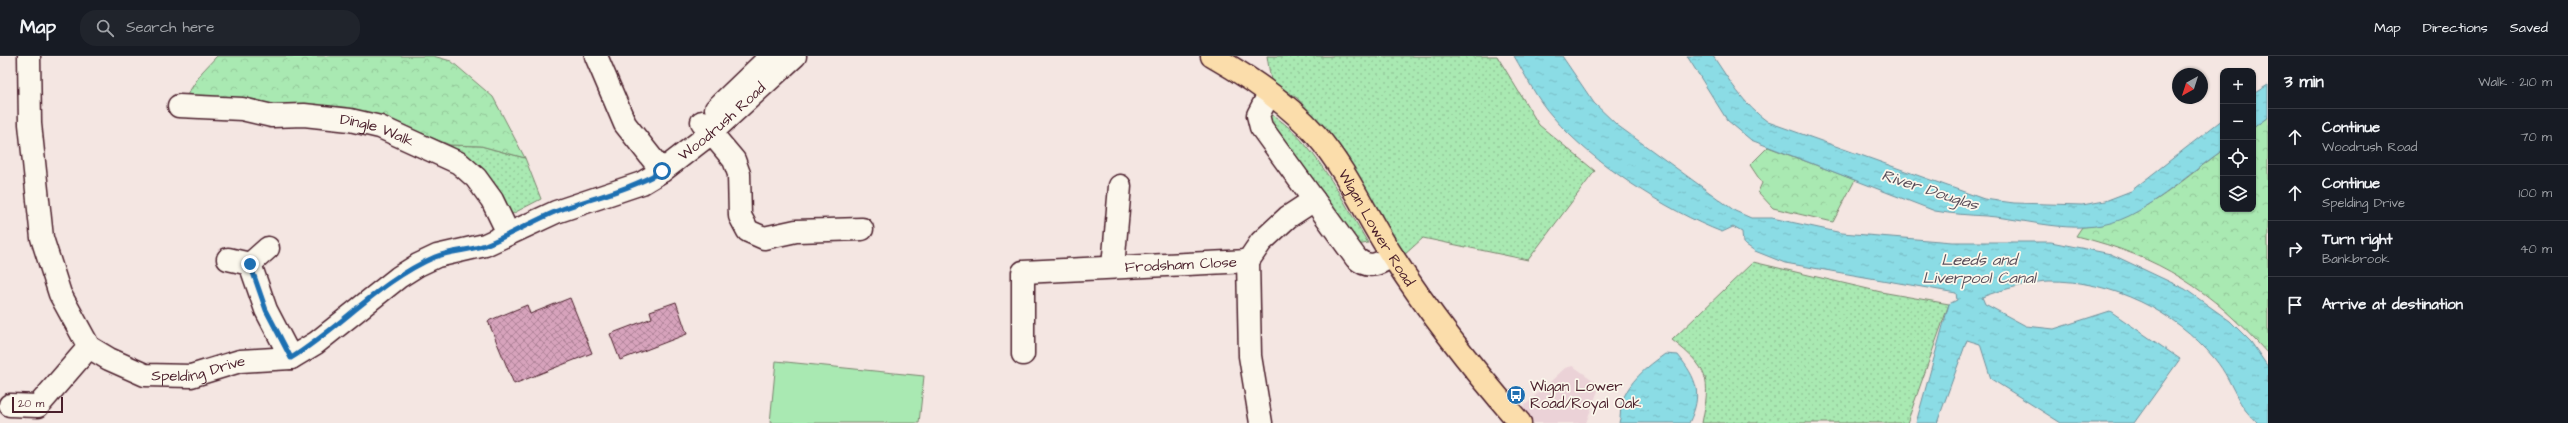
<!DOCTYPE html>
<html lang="en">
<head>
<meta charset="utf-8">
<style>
  body { margin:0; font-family:"Architects Daughter",sans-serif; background:#20242c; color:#f1f3f6 }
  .controls { position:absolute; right:12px; top:12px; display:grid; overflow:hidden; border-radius:8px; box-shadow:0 1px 3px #0004 }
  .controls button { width:36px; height:36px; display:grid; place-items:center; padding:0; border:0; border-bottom:1px solid #363941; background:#171b24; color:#f1f3f6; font:20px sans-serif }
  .compass { position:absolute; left:2172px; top:12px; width:36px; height:36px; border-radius:50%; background:#171b24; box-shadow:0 1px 3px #0004; rotate:219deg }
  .scale { position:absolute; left:12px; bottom:10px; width:51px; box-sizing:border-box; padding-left:4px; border:2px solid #4a1f2b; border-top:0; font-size:11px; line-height:14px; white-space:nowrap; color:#4a1f2b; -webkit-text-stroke:3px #fbf7ec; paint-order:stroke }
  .stop { position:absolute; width:12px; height:12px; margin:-9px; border:3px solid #1f6fb2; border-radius:50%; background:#fff }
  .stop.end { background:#1f6fb2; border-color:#fff; box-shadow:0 1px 4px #0008 }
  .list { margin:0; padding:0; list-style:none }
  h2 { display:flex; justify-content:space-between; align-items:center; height:52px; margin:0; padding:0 16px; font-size:17px }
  h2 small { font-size:13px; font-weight:400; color:#9ea1a6 }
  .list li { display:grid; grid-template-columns:26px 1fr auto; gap:12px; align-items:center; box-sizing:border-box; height:56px; padding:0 16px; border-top:1px solid #363941 }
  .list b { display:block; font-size:15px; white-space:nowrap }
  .list p { margin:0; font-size:13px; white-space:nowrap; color:#9ea1a6 }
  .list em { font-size:13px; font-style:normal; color:#9ea1a6 }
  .icon { flex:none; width:22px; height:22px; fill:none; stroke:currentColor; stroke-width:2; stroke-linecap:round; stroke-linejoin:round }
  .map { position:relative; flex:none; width:2268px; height:367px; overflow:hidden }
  header { display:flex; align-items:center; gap:24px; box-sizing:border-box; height:56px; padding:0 20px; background:#171b24; border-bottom:1px solid #363941 }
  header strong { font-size:19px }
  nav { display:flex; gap:22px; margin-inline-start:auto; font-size:14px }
  .search { width:280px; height:36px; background:#20242c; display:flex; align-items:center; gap:10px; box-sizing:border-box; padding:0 14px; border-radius:16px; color:#9ea1a6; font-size:15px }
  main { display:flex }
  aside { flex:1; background:#171b24 }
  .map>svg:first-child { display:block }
  .built { fill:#ebd2d7 }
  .grass { fill:url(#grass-dots); stroke:#7a846e }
  .forest { fill:url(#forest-crowns); stroke:#7a846e }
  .park { fill:#a9e9b2; stroke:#7a846e }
  .water { fill:url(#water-ripples); stroke:#71909b }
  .building { fill:url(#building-cross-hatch); stroke:#4a1f2b }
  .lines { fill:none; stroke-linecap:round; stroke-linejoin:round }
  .minor-casing { stroke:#4a1f2b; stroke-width:25 }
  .major-casing { stroke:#4a1f2b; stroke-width:25 }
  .minor { stroke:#fbf7ec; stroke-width:22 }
  .major { stroke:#fbddab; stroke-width:22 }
  .route { stroke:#1f6fb2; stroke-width:5 }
  .labels { text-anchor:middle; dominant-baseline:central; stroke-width:3.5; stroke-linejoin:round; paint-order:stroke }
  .street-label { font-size:15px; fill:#4a1f2b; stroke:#fbf7ec }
  .poi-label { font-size:15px; fill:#4a1f2b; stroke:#fbf7ec; text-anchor:start }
  .water-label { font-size:16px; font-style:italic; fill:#5a4e5a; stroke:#fbf7ec }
</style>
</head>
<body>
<header>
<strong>Map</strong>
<div class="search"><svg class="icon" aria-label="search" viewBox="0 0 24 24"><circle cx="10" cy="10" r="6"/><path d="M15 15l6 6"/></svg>Search here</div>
<nav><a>Map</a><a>Directions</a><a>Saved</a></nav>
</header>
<main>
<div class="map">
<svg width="2268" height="367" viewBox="0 0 2268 367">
  <defs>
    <pattern id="grass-dots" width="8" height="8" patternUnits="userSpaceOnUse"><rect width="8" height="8" fill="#a9e9b2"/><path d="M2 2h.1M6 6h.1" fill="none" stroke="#93c799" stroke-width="1.8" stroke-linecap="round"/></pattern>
    <pattern id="forest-crowns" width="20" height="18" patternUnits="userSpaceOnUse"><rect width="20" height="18" fill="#a9e9b2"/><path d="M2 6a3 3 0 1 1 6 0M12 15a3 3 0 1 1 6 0" fill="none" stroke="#93c799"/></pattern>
    <pattern id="water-ripples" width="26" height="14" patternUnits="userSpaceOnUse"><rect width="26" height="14" fill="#8bdce5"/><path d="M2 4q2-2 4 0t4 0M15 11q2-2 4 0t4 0" fill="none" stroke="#79bcc5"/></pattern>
    <pattern id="building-cross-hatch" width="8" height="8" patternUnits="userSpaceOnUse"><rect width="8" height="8" fill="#d7a3bc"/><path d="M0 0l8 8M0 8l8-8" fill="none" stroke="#b08499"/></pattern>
  </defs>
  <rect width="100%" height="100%" fill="#f4e6e2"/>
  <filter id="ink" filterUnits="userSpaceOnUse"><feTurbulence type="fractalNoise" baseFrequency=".025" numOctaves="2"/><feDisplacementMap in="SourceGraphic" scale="8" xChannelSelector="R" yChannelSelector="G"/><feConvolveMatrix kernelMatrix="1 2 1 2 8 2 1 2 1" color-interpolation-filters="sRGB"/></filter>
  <g filter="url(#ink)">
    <path class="built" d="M1573 310 1600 329 1586 367H1532L1520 354 1565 312Z"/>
    <g class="grass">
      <path d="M1267 0H1497L1539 69 1595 115 1528 204 1423 182 1403 200 1321 69 1297 42 1271 25Z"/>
      <path d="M1269 57C1312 81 1343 145 1368 187L1357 189 1270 75Z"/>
      <path d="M450 89 481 90 525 102 541 143 510 159 460 97Z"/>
      <path d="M1753 206 1881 236 1949 248 1907 367H1702C1711 322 1709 313 1672 284Z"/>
    </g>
    <g class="forest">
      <path d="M217 0H433L451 5 493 41 525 102 481 90 450 89 393 66 185 42 202 16Z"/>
      <path d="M2268 61V298C2210 233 2161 201 2076 180L2082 171C2137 169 2180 125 2223 94V153H2253V72Z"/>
      <path d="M1768 91 1855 124 1833 166 1773 152 1758 136 1762 127 1750 109Z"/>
    </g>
    <path class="park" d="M776 305 924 320 919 367H770Z"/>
    <g class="water">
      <path d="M1514 0H1562L1594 47 1617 69 1735 155 1751 162H1772L1842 177 1952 186H2051L2111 198 2185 233 2230 265 2251 286 2268 311V367H2257C2251 360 2244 354 2240 346 2231 330 2226 316 2214 302 2175 255 2111 224 2049 225 2034 225 1997 235 1982 241L1985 248 2026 270 2054 273 2110 255 2180 303 2134 367H2061L1991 323 1980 288 1967 284 1937 367H1916L1949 248 1957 244 1956 237 1785 207 1755 195 1743 187 1742 176 1733 171 1722 176C1667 155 1591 106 1553 61 1537 44 1526 20 1514 0Z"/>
      <path d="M1687 0H1713C1729 24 1744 49 1768 66L1984 143 2014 147 2082 149 2105 145 2131 135 2223 63V94C2194 114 2160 145 2129 160 2082 183 2034 164 1986 160 1968 159 1952 158 1935 155L1751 84 1727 64Z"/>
      <path d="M2268 29V61L2253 72V38Z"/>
      <path d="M1665 298 1678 299C1697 323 1703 338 1689 367H1619C1621 361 1620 355 1621 349 1628 325 1647 311 1665 298Z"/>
    </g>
    <g class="building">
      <path d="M570 242 592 297 514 328 488 265 527 249 530 258Z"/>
      <path d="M676 246 687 278 620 304 610 278 652 262 650 255Z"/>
    </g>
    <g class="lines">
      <g class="minor-casing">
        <g id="minor">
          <path id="s1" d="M29 0 30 68 42 182 60 238 89 291 109 303 145 319 191 320 240 305 291 302 316 287 399 221 418 209 437 200 485 189 556 156 642 127 662 115 711 77 795 0"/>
          <path d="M596 0 625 68 662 115"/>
          <path d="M1269 38 1258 59 1261 71 1356 202C1369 214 1379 208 1392 200"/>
          <path id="s2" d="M179 50 242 53 272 60 304 59 350 64 380 71 459 107 476 122 492 144 508 177"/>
          <path d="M716 53 771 0"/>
          <path d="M702 66 734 104 739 118 740 160 748 175 764 182 796 175 862 173"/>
          <path d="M268 192 250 208 266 254 291 302"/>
          <path d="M228 203 250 208"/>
          <path d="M1113 211 1120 130"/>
          <path id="s3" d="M1023 298V216L1248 205"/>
          <path d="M10 349 38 350 89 291"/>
          <path d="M1261 367 1250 300 1248 205 1261 186 1288 161 1314 144"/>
        </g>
      </g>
      <g class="major-casing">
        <g id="major">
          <path id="s4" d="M1212 0C1249 21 1289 48 1317 80 1348 116 1367 162 1393 201 1431 260 1474 314 1520 367"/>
        </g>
      </g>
      <use href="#minor" class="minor"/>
      <use href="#major" class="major"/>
    </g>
  </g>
  <g class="lines" filter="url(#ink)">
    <path class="route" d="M250 208 266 254 291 302C341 271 381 224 435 201 451 194 470 195 485 189 510 179 533 165 557 155 592 142 629 134 662 115"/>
  </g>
  <defs>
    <g id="bus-disc" transform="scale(1)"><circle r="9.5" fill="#1f6fb2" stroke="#fbf7ec"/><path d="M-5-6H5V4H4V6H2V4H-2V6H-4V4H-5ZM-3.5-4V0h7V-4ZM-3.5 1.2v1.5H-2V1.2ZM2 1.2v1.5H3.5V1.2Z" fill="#fff"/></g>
  </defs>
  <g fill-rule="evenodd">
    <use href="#bus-disc" x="1516" y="339"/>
  </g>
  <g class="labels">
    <g class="street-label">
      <text stroke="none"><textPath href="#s1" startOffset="1011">Woodrush Road</textPath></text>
      <text stroke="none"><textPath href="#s2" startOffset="201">Dingle Walk</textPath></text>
      <text stroke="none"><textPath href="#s4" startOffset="242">Wigan Lower Road</textPath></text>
      <text stroke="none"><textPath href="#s3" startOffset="240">Frodsham Close</textPath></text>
      <text stroke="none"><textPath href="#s1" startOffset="419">Spelding Drive</textPath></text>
    </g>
    <g class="poi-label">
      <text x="1530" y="330">Wigan Lower<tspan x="1530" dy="17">Road/Royal Oak</tspan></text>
    </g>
    <g class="water-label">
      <text transform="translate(1930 134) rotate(18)">River Douglas</text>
      <text x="1979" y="204">Leeds and<tspan x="1979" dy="18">Liverpool Canal</tspan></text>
    </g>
  </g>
</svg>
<div class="controls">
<button>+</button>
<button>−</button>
<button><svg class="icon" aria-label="locate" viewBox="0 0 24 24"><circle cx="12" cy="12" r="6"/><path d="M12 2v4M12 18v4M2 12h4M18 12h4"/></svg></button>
<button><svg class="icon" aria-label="layers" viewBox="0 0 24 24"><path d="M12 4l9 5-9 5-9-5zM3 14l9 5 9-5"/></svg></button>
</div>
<svg class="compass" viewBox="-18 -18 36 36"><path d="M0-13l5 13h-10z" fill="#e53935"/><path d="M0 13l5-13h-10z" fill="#9ea1a6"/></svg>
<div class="scale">20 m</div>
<div class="stop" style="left:662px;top:115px"></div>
<div class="stop end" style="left:250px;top:208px"></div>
</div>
<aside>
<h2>3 min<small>Walk · 210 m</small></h2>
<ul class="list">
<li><svg class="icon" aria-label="ahead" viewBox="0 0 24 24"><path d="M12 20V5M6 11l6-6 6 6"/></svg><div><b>Continue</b><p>Woodrush Road</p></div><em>70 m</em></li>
<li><svg class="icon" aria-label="ahead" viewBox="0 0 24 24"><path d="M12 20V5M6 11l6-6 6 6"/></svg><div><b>Continue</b><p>Spelding Drive</p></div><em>100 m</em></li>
<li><svg class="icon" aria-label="right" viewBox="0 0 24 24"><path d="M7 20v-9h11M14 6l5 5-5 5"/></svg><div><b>Turn right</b><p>Bankbrook</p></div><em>40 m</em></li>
<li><svg class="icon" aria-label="arrive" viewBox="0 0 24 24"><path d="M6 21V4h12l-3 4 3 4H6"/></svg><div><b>Arrive at destination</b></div></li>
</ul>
</aside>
</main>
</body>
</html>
